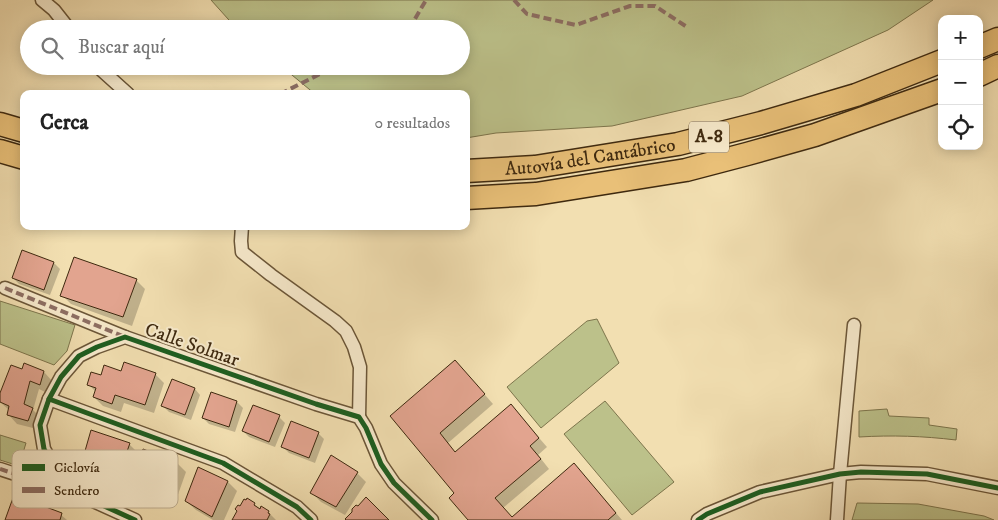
<!DOCTYPE html>
<html lang="es">
<head>
<meta charset="utf-8">
<style>
  body { margin:0; font-family:"IM FELL DW Pica",serif; background:#f6f6f6; color:#222 }
  .controls { position:absolute; right:15px; top:15px; display:grid; overflow:hidden; border-radius:10px; box-shadow:0 2px 12px #0003 }
  .controls button { width:45px; height:45px; display:grid; place-items:center; padding:0; border:0; border-bottom:1px solid #e0e0e0; background:#fff; color:#222; font:25px sans-serif }
  .list { margin:0; padding:0; list-style:none }
  h2 { display:flex; justify-content:space-between; align-items:center; height:65px; margin:0; padding:0 20px; font-size:21px }
  h2 small { font-size:16px; font-weight:400; color:#767676 }
  .icon { flex:none; width:28px; height:28px; fill:none; stroke:currentColor; stroke-width:2; stroke-linecap:round; stroke-linejoin:round }
  .map { position:relative; flex:none; width:998px; height:520px; overflow:hidden }
  .search { position:absolute; background:#fff; box-shadow:0 2px 12px #0003; left:20px; top:20px; width:450px; height:55px; display:flex; align-items:center; gap:12px; box-sizing:border-box; padding:0 18px; border-radius:28px; color:#767676; font-size:19px }
  .panel { position:absolute; background:#fff; box-shadow:0 2px 12px #0003; left:20px; top:90px; width:450px; height:140px; border-radius:10px }
  .map>svg:first-child { display:block }
  .green { fill:#bcc18a; stroke:#7d754c }
  .shadow { fill:#0003 }
  .building { fill:#e2a48f; stroke:#3e290f }
  .lines { fill:none; stroke-linecap:round; stroke-linejoin:round }
  .minor-casing { stroke:#6b5638; stroke-width:15 }
  .motorway-casing { stroke:#3e290f; stroke-width:25 }
  .minor { stroke:#f7eacc; stroke-width:12 }
  .motorway { stroke:#e9c078; stroke-width:22 }
  .quiet { stroke:#8d6e63; stroke-width:4; stroke-dasharray:8 4; stroke-linecap:butt }
  .cycleway-casing { stroke:#f7eacc; stroke-width:8 }
  .cycleway { stroke:#1b5e20; stroke-width:5 }
  .labels { text-anchor:middle; dominant-baseline:central; stroke-width:4; stroke-linejoin:round; paint-order:stroke }
  .shield { fill:#f7eacc; stroke:#766348; stroke-width:1 }
  .shield-label { font-size:18px; font-weight:bold; fill:#3e290f }
  .street-label { font-size:19px; fill:#3e290f; stroke:#f7eacc }
  .key { fill:#f7eacc; stroke:#c0b093; stroke-width:1 }
  .key-label { font-size:14px; fill:#3e290f }
</style>
</head>
<body>
<div class="map">
<svg width="998" height="520" viewBox="0 0 998 520">
  <rect width="100%" height="100%" fill="#f2dfb1"/>
  <filter id="stains"><feTurbulence type="fractalNoise" baseFrequency=".004" numOctaves="4"/><feColorMatrix values="0 0 0 0 .2 0 0 0 0 .09 0 0 0 0 .02 0 0 0 .5 -.17"/></filter>
  <radialGradient id="worn" r=".72"><stop offset=".6" stop-color="#630" stop-opacity="0"/><stop offset="1" stop-color="#630" stop-opacity=".3"/></radialGradient>
  <g class="green">
    <path d="M211 0H933L888 30 742 96 612 126 496 133 466 138V94H315L281 66H461V29H237Z"/>
    <path d="M0 301 75 325 67 351 54 365 0 344Z"/>
    <path d="M597 319 619 363 541 428 507 387 587 321Z"/>
    <path d="M605 401 674 482 632 515 564 434Z"/>
    <path d="M887 409 889 416 929 418V425L957 429 956 440C923 436 892 435 859 437V411Z"/>
    <path d="M0 435 26 443 19 466 0 460Z"/>
    <path d="M857 503 918 504 984 516 994 520H852Z"/>
  </g>
  <g class="shadow">
    <path d="M54 263 60 269 50 295 19 284 13 278Z"/>
    <path d="M136 280 145 289 132 326 71 304 62 295Z"/>
    <path d="M25 365 44 372 53 382 49 394 39 389 33 410 41 418 37 429 17 424 8 414 9 410 0 402V396L23 371Z"/>
    <path d="M464 371 493 404 448 443 456 453 519 415 547 447 538 455 549 469 503 508 512 518 583 474 622 520H469L456 493 392 416Z"/>
    <path d="M122 373 155 374 164 383 154 413 124 403 121 412 103 406 94 397 96 392 88 384 102 377Z"/>
    <path d="M195 389 200 395 191 420 169 412 163 406Z"/>
    <path d="M237 402 243 408 235 432 209 424 203 418Z"/>
    <path d="M279 417 285 423 275 447 249 437 243 431Z"/>
    <path d="M318 433 324 439 315 463 289 453 283 447Z"/>
    <path d="M129 444 138 453 127 485 92 473 83 464Z"/>
    <path d="M144 451 177 463 186 472 175 503 142 490 133 481Z"/>
    <path d="M332 457 357 473 366 482 345 515 321 502 312 493Z"/>
    <path d="M199 468 228 482 237 491 224 520H213L196 510 186 501Z"/>
    <path d="M254 504 261 510 268 512 276 520H233Z"/>
    <path d="M61 515 67 520H7Z"/>
  </g>
  <g class="building">
    <path d="M22 250 54 262 44 290 12 278Z"/>
    <path d="M74 257 137 279 123 317 60 296Z"/>
    <path d="M455 360 485 394 440 433 455 452 511 404 539 438 530 446 541 459 495 498 512 517 574 463 616 513 608 520H468L449 498 454 493 390 416Z"/>
    <path d="M124 362 156 373 145 405 115 395 112 404 93 397 96 388 87 385 91 372 101 375 104 365 121 371Z"/>
    <path d="M24 363 44 371 40 385 30 381 24 404 33 408 28 421 7 415 9 406 0 402V393L11 365 22 369Z"/>
    <path d="M172 379 195 388 185 415 161 406Z"/>
    <path d="M211 392 237 401 229 427 202 418Z"/>
    <path d="M253 405 280 415 269 442 242 431Z"/>
    <path d="M291 421 319 432 309 458 281 447Z"/>
    <path d="M91 430 130 443 118 477 81 465Z"/>
    <path d="M143 449 177 462 166 494 131 482Z"/>
    <path d="M331 455 358 472 336 507 310 493Z"/>
    <path d="M198 467 228 481 212 517 185 501Z"/>
    <path d="M14 495 62 513 60 520H5Z"/>
    <path d="M366 497 389 520H346L345 519 352 512V509L356 505 358 506Z"/>
    <path d="M247 498 255 503 254 505 260 509 261 506 269 511 268 513 270 514 267 520H232L237 511 235 509 238 505 240 506 244 499 246 500Z"/>
  </g>
  <g class="lines">
    <g class="minor-casing">
      <g id="minor">
        <path d="M42 0 54 10 69 29"/>
        <path d="M97 66 128 94"/>
        <path d="M242 226 241 241 242 252 271 275 335 321 346 331 354 347 360 367 359 417"/>
        <path d="M5 288 125 337"/>
        <path d="M49 399 223 463 297 507 311 520"/>
        <path d="M0 469 76 494"/>
        <path d="M135 520 80 495 59 475 44 449 40 425 49 399 61 377 79 356 97 347 125 337 316 404 359 417 366 428 381 464 394 483 432 520"/>
        <path d="M698 520 707 514 760 492 840 474 861 472 927 474 998 488"/>
        <path d="M837 520 840 474 854 325"/>
      </g>
    </g>
    <g class="motorway-casing">
      <g id="motorway">
        <path d="M979 47 998 39"/>
        <path d="M979 75 998 66"/>
        <path d="M0 124 24 131"/>
        <path d="M0 151 24 158"/>
        <path id="s1" d="M466 171 535 167 678 144 761 123 856 95 942 61"/>
        <path d="M466 198 536 194 686 170 747 154 815 135 942 90"/>
      </g>
    </g>
    <use href="#minor" class="minor"/>
    <use href="#motorway" class="motorway"/>
    <g class="quiet">
      <path d="M514 0 527 14 576 25 630 6H655L687 27"/>
      <path d="M409 29 426 0"/>
      <path d="M347 66 385 70 388 66"/>
      <path d="M280 94 336 66"/>
      <path d="M5 288 125 337"/>
      <path d="M0 469 76 494"/>
    </g>
    <g class="cycleway-casing">
      <g id="cycleway">
        <path d="M49 399 223 463 297 507 311 520"/>
        <path d="M135 520 80 495 59 475 44 449 40 425 49 399 61 377 79 356 97 347 125 337 316 404 359 417 366 428 381 464 394 483 432 520"/>
        <path d="M698 520 707 514 760 492 840 474 861 472 927 474 998 488"/>
      </g>
    </g>
    <use href="#cycleway" class="cycleway"/>
  </g>
  <g class="labels">
    <rect class="shield" x="689" y="121.5" width="40" height="31" rx="4"/>
    <g class="shield-label">
      <text x="709" y="137">A-8</text>
    </g>
    <g class="street-label">
      <text stroke="none"><textPath href="#s1" startOffset="125">Autovía del Cantábrico</textPath></text>
      <text transform="translate(192 345) rotate(19)">Calle Solmar</text>
    </g>
  </g>
  <rect x="12" y="450" width="166" height="58" rx="8" class="key"/>
  <rect x="22" y="464" width="23" height="7" fill="#1b5e20"/>
  <rect x="22" y="487" width="23" height="6" fill="#8d6e63"/>
  <g class="key-label">
    <text x="54" y="472">Ciclovía</text>
    <text x="54" y="495">Sendero</text>
  </g>
  <rect width="100%" height="100%" filter="url(#stains)"/>
  <rect width="100%" height="100%" fill="url(#worn)"/>
</svg>
<div class="controls">
<button>+</button>
<button>−</button>
<button><svg class="icon" aria-label="locate" viewBox="0 0 24 24"><circle cx="12" cy="12" r="6"/><path d="M12 2v4M12 18v4M2 12h4M18 12h4"/></svg></button>
</div>
<div class="search"><svg class="icon" aria-label="search" viewBox="0 0 24 24"><circle cx="10" cy="10" r="6"/><path d="M15 15l6 6"/></svg>Buscar aquí</div>
<section class="panel">
<h2>Cerca<small>0 resultados</small></h2>
<ul class="list">
</ul>
</section>
</div>
</body>
</html>
